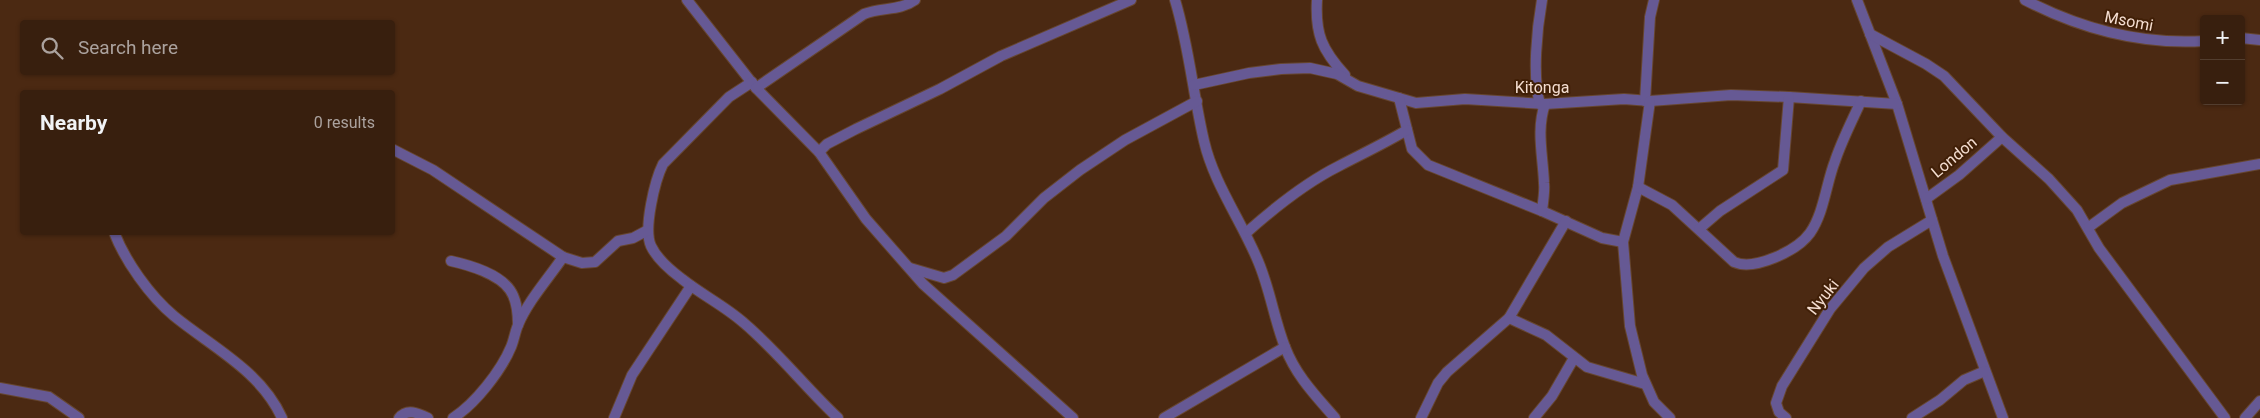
<!DOCTYPE html>
<html lang="en">
<head>
<meta charset="utf-8">
<style>
  body { margin:0; font-family:Roboto,sans-serif; background:#3f2717; color:#f1f3f6 }
  .controls { position:absolute; right:15px; top:15px; display:grid; overflow:hidden; border-radius:5px; box-shadow:0 1px 4px #0004 }
  .controls button { width:45px; height:45px; display:grid; place-items:center; padding:0; border:0; border-bottom:1px solid #523d2e; background:#381f0e; color:#f1f3f6; font:25px sans-serif }
  .list { margin:0; padding:0; list-style:none }
  h2 { display:flex; justify-content:space-between; align-items:center; height:65px; margin:0; padding:0 20px; font-size:21px }
  h2 small { font-size:16px; font-weight:400; color:#aba29e }
  .icon { flex:none; width:28px; height:28px; fill:none; stroke:currentColor; stroke-width:2; stroke-linecap:round; stroke-linejoin:round }
  .map { position:relative; flex:none; width:2260px; height:418px; overflow:hidden }
  .search { position:absolute; background:#381f0e; box-shadow:0 1px 4px #0004; left:20px; top:20px; width:375px; height:55px; display:flex; align-items:center; gap:12px; box-sizing:border-box; padding:0 18px; border-radius:5px; color:#aba29e; font-size:19px }
  .panel { position:absolute; background:#381f0e; box-shadow:0 1px 4px #0004; left:20px; top:90px; width:375px; height:145px; border-radius:5px }
  .map>svg:first-child { display:block }
  .lines { fill:none; stroke-linecap:round; stroke-linejoin:round }
  .minor-casing { stroke:#664630; stroke-width:12 }
  .minor { stroke:#665994; stroke-width:10 }
  .labels { text-anchor:middle; dominant-baseline:central; stroke-width:4; stroke-linejoin:round; paint-order:stroke }
  .street-label { font-size:16px; fill:#f4ddd0; stroke:#401f07 }
</style>
</head>
<body>
<div class="map">
<svg width="2260" height="418" viewBox="0 0 2260 418">
  <rect width="100%" height="100%" fill="#4b2912"/>
  <g class="lines">
    <g class="minor-casing">
      <g id="minor">
        <path d="M687 0 756 88 819 152 866 219 923 284 1073 418"/>
        <path d="M1175 0C1189 46 1193 94 1204 141 1214 184 1241 220 1258 261 1270 289 1274 319 1285 347 1296 376 1316 396 1335 418"/>
        <path d="M1317 0C1315 34 1322 50 1345 75"/>
        <path d="M1857 0 1897 104 1943 256 2003 418"/>
        <path d="M2025 0C2081 29 2140 45 2204 41"/>
        <path d="M1870 34 1926 64 1944 76 2002 137 2049 179 2077 210 2099 248 2225 418"/>
        <path d="M2241 38 2260 40"/>
        <path d="M752 82 729 97 663 164C655 180 643 229 651 246 657 259 670 270 682 279 702 295 725 306 744 323 778 352 806 388 838 418"/>
        <path d="M1194 85 1249 73 1281 69 1310 68 1337 74 1358 86 1416 103 1465 99 1545 104 1624 99 1650 101 1731 95 1789 97 1897 104"/>
        <path d="M756 88 864 14C882 7 900 11 915 0"/>
        <path d="M1399 98 1412 149 1428 165 1542 211 1602 238 1623 242"/>
        <path d="M1645 101 1650 17 1654 0"/>
        <path d="M1650 101 1638 187 1623 242 1630 326 1642 375 1654 402 1670 418"/>
        <path d="M1540 104C1532 77 1537 28 1542 0"/>
        <path d="M392 149 433 170 563 257 582 263 595 262 618 241 633 238 648 230"/>
        <path d="M819 152 827 144 856 129 940 89 1001 56 1131 0"/>
        <path d="M1638 187 1672 205 1734 262C1754 271 1797 251 1810 233 1824 213 1826 184 1835 161 1842 140 1852 121 1861 101"/>
        <path d="M1926 199 1959 175 2002 137"/>
        <path d="M1542 211C1543 201 1545 192 1544 183 1543 156 1536 130 1545 104"/>
        <path d="M2089 227 2122 203 2170 180 2260 164"/>
        <path d="M1699 229 1720 211 1783 170 1789 97"/>
        <path d="M114 232C125 261 150 296 174 316 212 347 261 371 282 418"/>
        <path d="M1246 233C1274 208 1305 183 1339 166 1362 154 1385 143 1407 130"/>
        <path d="M451 261C469 265 499 274 510 290 517 300 518 314 518 325"/>
        <path d="M910 268 944 278 953 275 1006 236 1044 198 1080 170 1125 140 1197 101"/>
        <path d="M1509 318 1546 335 1587 367 1645 384"/>
        <path d="M0 388 49 397 79 418"/>
        <path d="M399 418C407 408 418 413 428 418"/>
        <path d="M453 418C475 404 501 371 511 347 514 340 515 332 518 325 528 301 548 279 563 257"/>
        <path d="M614 418 632 375 691 286"/>
        <path d="M1164 418 1285 347"/>
        <path d="M1421 418 1438 383 1447 372 1509 318 1566 221"/>
        <path d="M1534 418 1552 396 1574 358"/>
        <path d="M1786 418 1779 412 1776 403 1782 386 1830 309 1864 268 1888 247 1932 220"/>
        <path d="M1912 418 1940 400 1964 380 1985 371"/>
        <path d="M2245 418 2260 401"/>
      </g>
    </g>
    <use href="#minor" class="minor"/>
  </g>
  <g class="labels">
    <g class="street-label">
      <text transform="translate(2129 21) rotate(11)">Msomi</text>
      <text x="1542" y="87">Kitonga</text>
      <text transform="translate(1954 157) rotate(-40)">London</text>
      <text transform="translate(1823 297) rotate(-52)">Nyuki</text>
    </g>
  </g>
</svg>
<div class="controls">
<button>+</button>
<button>−</button>
</div>
<div class="search"><svg class="icon" aria-label="search" viewBox="0 0 24 24"><circle cx="10" cy="10" r="6"/><path d="M15 15l6 6"/></svg>Search here</div>
<section class="panel">
<h2>Nearby<small>0 results</small></h2>
<ul class="list">
</ul>
</section>
</div>
</body>
</html>
